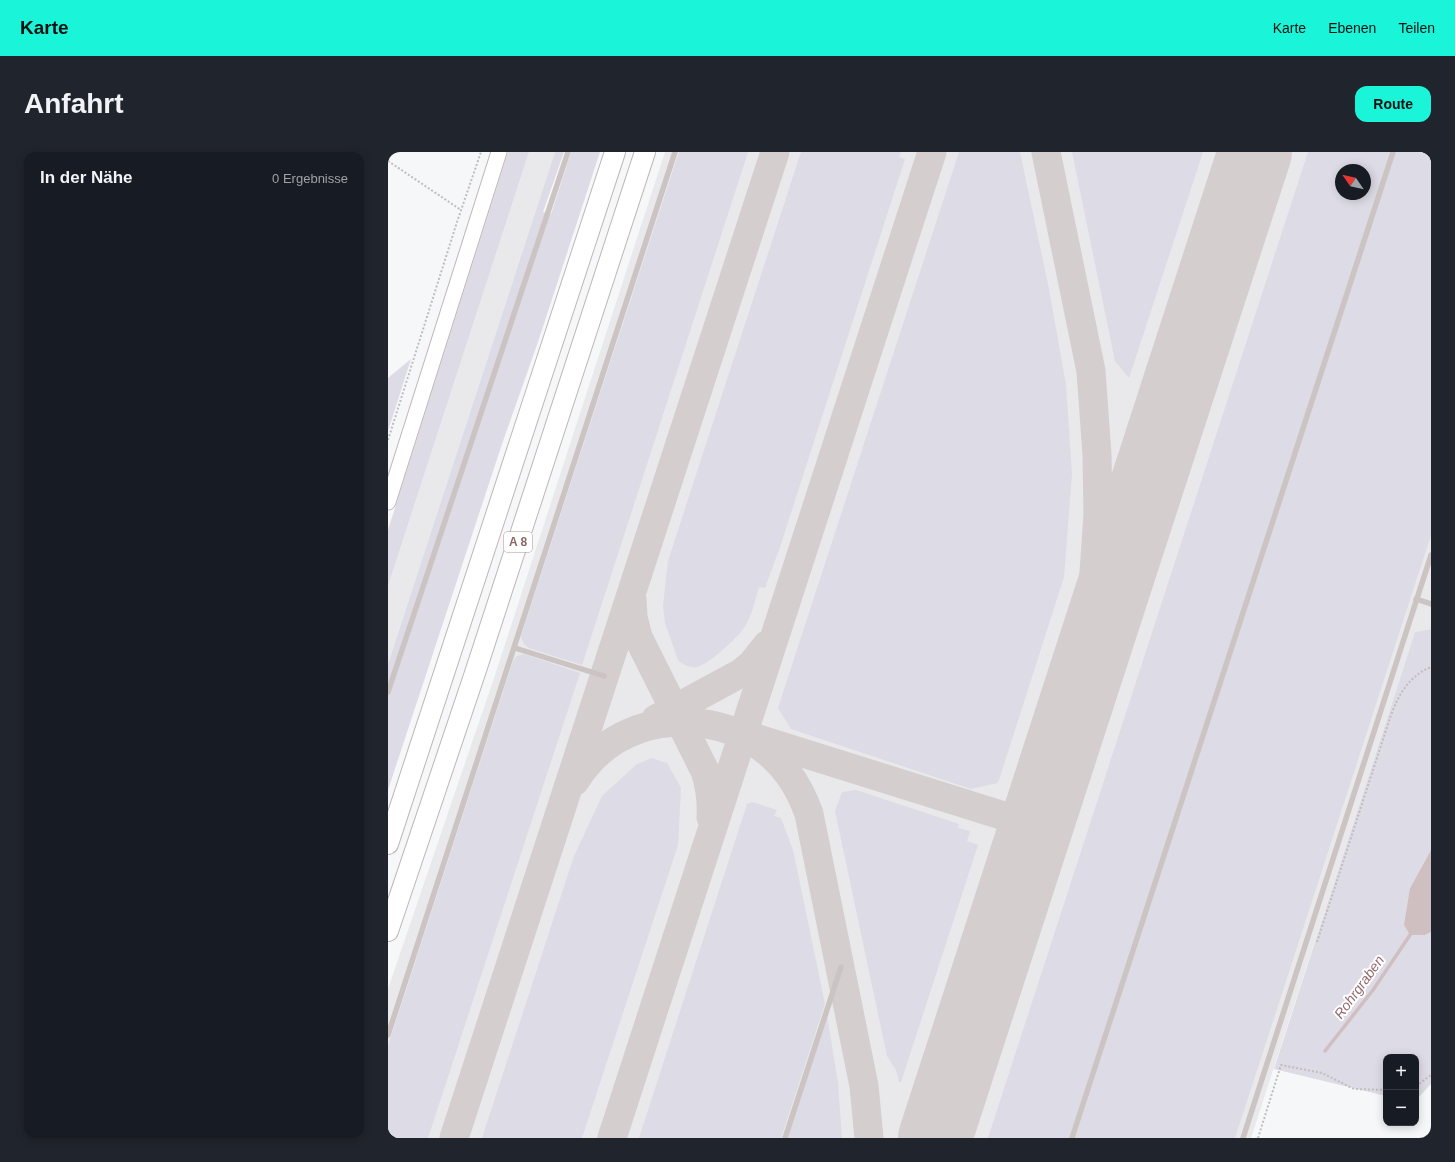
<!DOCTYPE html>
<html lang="de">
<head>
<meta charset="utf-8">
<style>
  body { margin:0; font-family:Helvetica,sans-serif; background:#20242c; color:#f1f3f6 }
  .controls { position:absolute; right:12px; bottom:12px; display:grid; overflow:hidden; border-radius:8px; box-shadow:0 2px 10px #0003 }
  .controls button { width:36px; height:36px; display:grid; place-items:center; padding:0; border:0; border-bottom:1px solid #363941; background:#171b24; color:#f1f3f6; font:20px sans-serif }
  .compass { position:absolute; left:947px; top:12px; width:36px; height:36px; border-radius:50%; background:#171b24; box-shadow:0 2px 10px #0003; rotate:304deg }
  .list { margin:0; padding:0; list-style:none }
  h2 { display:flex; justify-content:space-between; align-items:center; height:52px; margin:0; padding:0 16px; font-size:17px }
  h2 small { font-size:13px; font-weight:400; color:#9ea1a6 }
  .map { position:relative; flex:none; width:1043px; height:986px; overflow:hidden; border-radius:12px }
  header { display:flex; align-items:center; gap:24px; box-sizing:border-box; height:56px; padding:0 20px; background:#1af4d9; color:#111 }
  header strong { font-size:19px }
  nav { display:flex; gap:22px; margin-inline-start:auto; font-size:14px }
  .intro { display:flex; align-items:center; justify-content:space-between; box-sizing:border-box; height:96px; padding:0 24px }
  h1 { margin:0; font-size:28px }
  .button { padding:10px 18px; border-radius:12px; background:#1af4d9; color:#111; font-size:14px; font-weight:700 }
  main { display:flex; gap:24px; padding:0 24px }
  aside { flex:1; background:#171b24; border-radius:12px; box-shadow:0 2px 10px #0003 }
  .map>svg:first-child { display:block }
  .built { fill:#e9e8ea; fill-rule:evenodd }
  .green { fill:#dddbe5; fill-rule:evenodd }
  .water { fill:#d0bfc0 }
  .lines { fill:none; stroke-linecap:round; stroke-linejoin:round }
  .stream { stroke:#d0bfc0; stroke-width:3.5 }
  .taxiway { stroke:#d4cece; stroke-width:29 }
  .runway { stroke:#d4cece; stroke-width:74 }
  .secondary-casing { stroke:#c1b6b5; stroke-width:17 }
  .motorway-casing { stroke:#beb7b6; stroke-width:22 }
  .path { stroke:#c2bcbb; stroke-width:2; stroke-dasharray:2 2; stroke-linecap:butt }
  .service { stroke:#ccc4c3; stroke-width:5.5 }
  .secondary { stroke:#fff; stroke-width:15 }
  .motorway { stroke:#fff; stroke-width:20 }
  .labels { text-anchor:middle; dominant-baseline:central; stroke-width:4; stroke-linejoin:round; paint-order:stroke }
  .shield { fill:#fff; stroke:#ad9593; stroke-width:1 }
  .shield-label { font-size:12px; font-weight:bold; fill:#8a6865 }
  .water-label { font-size:14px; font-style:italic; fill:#946a6e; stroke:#fff }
</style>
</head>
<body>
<header>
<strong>Karte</strong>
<nav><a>Karte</a><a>Ebenen</a><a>Teilen</a></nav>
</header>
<div class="intro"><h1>Anfahrt</h1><a class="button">Route</a></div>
<main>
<aside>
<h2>In der Nähe<small>0 Ergebnisse</small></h2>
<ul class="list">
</ul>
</aside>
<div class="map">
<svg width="1043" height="986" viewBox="0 0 1043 986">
  <rect width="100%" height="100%" fill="#f6f7f9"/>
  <g class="built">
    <path d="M141 0H167L0 512V434Z"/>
    <path d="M277 0H1043V477L1027 480 863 986H0V837L106 526ZM953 18H977V42H953Z"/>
  </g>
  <g class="green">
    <path d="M120 0H141L0 434V378Z"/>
    <path d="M167 0H176L155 60 163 62 183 0H212L150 190 114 292 0 638V512Z"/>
    <path d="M291 0H360L194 513 141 496 136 492 133 484Z"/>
    <path d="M413 0H513L511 5 517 7 392 395 377 436 371 435C367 448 364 464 356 476 350 485 320 513 309 515 302 516 295 513 290 508L277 471 275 454 280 409Z"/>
    <path d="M571 0H632L661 137 678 233 684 322 676 425 611 628 609 631 583 637 403 577 390 556Z"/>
    <path d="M684 0H815L741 226 727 209Z"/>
    <path d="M920 0H1003L682 986H600ZM953 18H977V42H953Z"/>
    <path d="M1007 0H1043V383L847 986H687Z"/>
    <path d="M23 207 1 276 0 278V226Z"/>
    <path d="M1043 477V698L1022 736 1037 783 1043 780V932L1028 948V905H998V944L886 917 1027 480Z"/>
    <path d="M136 502 192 521 40 986H0V894L125 509 129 504Z"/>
    <path d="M264 606 279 611 293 636 290 693 194 986H94L186 704 214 644 249 612Z"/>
    <path d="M468 638 571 672 570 676 582 679 579 689 590 693 513 930H511L508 918 499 904 447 659 454 640Z"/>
    <path d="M364 650 389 658 386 664 393 666 405 698 437 852 393 986H251L359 652Z"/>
    <path d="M439 863 450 931 454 986H399Z"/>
  </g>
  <path class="water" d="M1043 698V780L1037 783H1022L1016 773 1022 736Z"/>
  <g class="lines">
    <path class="stream" d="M937 899 985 838 1022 783"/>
    <g class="taxiway">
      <path d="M658 0 703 219 709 303 710 362 705 435 703 506"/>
      <path d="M244 447 245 465 250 485 317 619C322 634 324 648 323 665"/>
      <path d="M268 567 353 521 364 512 379 493"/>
      <path d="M366 590C394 608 410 631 421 662L476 934 481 986"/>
      <path d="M187 629C219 577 276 561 332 575L648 674"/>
      <path d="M66 986 387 0"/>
      <path d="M224 986 544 0"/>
    </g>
    <path class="runway" d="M547 986 867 0"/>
    <g class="secondary-casing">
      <path id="secondary" d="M0 350 111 0"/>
    </g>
    <g class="motorway-casing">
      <g id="motorway">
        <path d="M0 692 227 0"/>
        <path d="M0 779 87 521 257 0"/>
      </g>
    </g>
    <g class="path">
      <path d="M0 9 73 58"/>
      <path d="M0 288 69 70 93 0"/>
      <path d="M929 790 1003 563C1011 542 1021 524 1043 515"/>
      <path d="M1028 934 1043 923"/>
      <path d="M870 986 893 913 934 921 966 937 998 938"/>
    </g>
    <g class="service">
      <path d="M1028 447 1043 452"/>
      <path d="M127 496 216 524"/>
      <path d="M0 540 180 0"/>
      <path d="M0 883 287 0"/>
      <path d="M397 986 453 815"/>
      <path d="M684 986 1005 0"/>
      <path d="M855 986 1043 403"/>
    </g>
    <use href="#secondary" class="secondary"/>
    <use href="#motorway" class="motorway"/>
  </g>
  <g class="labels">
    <rect class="shield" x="116" y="380" width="28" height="20" rx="3"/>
    <g class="shield-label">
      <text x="130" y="390">A 8</text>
    </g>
    <g class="water-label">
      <text transform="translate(971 835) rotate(-54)">Rohrgraben</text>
    </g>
  </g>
</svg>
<div class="controls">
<button>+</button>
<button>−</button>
</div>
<svg class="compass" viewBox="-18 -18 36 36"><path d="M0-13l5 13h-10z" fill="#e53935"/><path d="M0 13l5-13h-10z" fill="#9ea1a6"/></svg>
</div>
</main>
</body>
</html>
